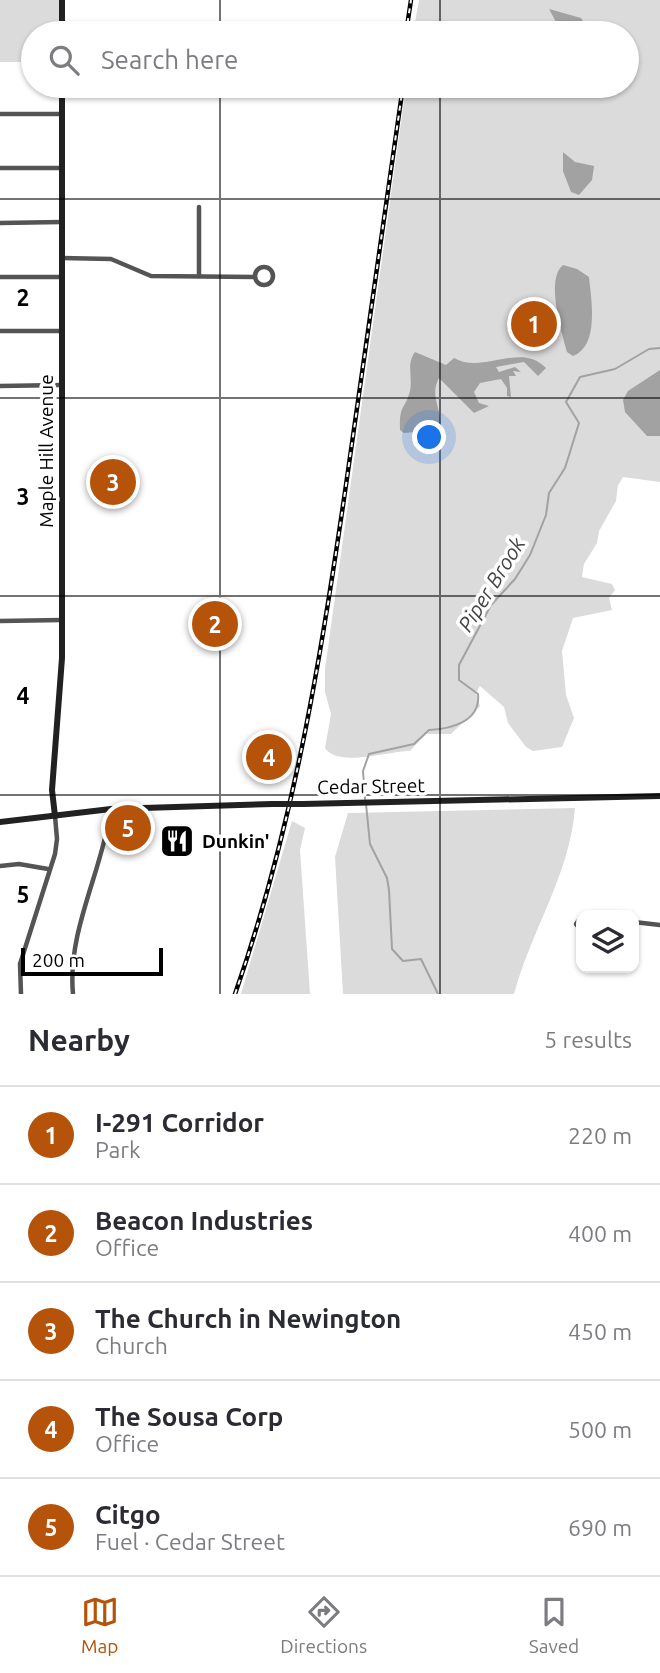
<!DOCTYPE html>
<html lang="en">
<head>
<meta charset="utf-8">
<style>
  body { margin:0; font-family:Ubuntu,sans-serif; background:#f2f2f3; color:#2b2b33 }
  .controls { position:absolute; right:21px; bottom:21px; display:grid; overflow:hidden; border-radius:14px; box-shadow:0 2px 5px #0004 }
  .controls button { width:63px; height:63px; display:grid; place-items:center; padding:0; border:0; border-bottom:2px solid #e1e1e2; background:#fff; color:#2b2b33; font:35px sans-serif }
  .scale { position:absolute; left:21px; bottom:18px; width:142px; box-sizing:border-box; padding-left:7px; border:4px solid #000; border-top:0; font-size:19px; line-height:24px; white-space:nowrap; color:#000; -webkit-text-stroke:5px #fff; paint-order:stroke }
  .you { position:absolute; left:430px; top:438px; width:24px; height:24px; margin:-18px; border:5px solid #fff; border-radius:50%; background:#1a73e8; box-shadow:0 0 0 10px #1a73e833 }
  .badge { display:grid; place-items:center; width:46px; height:46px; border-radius:50%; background:#b45309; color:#fff; font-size:23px; font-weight:700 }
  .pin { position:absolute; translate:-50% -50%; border:4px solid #fff; box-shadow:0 2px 7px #0006 }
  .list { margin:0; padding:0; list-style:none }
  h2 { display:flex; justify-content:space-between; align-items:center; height:91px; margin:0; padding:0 28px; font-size:30px }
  h2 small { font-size:23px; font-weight:400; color:#7c7c81 }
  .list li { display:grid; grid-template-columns:46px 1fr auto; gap:21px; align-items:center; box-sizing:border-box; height:98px; padding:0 28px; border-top:2px solid #e1e1e2 }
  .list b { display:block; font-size:26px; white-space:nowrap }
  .list p { margin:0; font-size:23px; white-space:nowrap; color:#7c7c81 }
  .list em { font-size:23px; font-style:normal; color:#7c7c81 }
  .icon { flex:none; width:38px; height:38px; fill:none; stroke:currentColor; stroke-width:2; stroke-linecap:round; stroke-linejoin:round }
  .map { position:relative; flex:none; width:660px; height:994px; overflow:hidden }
  .search { position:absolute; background:#fff; box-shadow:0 2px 5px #0004; left:21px; right:21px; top:21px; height:77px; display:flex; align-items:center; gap:18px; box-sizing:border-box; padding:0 24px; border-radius:38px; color:#7c7c81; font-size:26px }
  .sheet { height:581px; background:#fff }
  nav { display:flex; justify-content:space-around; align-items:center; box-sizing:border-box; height:98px; border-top:2px solid #e1e1e2; background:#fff; font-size:19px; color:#7c7c81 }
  nav a { display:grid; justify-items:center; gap:4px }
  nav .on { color:#b45309 }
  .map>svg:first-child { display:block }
  .green { fill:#dbdbdb }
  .water { fill:#a2a2a2 }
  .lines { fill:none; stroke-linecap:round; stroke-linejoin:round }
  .stream { stroke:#a2a2a2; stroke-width:2 }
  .street { stroke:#545454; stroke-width:4.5 }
  .secondary { stroke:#212121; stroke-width:6 }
  .rail-casing { stroke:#000; stroke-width:4.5 }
  .rail { stroke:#fff; stroke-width:2; stroke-dasharray:5; stroke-linecap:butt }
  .secondary-bridge { stroke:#212121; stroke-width:6 }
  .grid { fill:none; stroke:#000; stroke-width:2; stroke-opacity:0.55 }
  .labels { text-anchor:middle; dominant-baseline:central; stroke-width:7; stroke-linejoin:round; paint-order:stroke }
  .street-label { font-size:19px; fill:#000; stroke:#fff }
  .poi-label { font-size:19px; font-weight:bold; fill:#000; stroke:#fff; text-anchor:start }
  .water-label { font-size:21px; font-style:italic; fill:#434343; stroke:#fff }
  .grid-label { font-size:23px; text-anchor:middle; font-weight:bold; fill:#000; stroke:#fff; stroke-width:7; stroke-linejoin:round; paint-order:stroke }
</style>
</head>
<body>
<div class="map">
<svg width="660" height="994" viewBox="0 0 660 994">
  <rect width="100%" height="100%" fill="#fff"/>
  <g class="green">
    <path d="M0 0H61V33H33V62H0Z"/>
    <path d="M419 0H660V482L623 477 618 485 616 501 599 531 597 543 584 564 582 577 612 584 615 590 609 598 612 610 573 618 562 651 566 695 574 718 562 747 533 751 526 747 508 723 504 707 480 686 476 693 480 706 451 734H426L410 751C389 751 338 768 325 748L331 714 325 692V669L406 86H627V33H413Z"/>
    <path d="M575 808C570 874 531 931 514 994H343L335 857 348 813Z"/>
    <path d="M292 821 305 828 300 850 310 994H241Z"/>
  </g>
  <g class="water">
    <path d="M549 9 581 18 585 25V32L577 33 573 28 562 33Z"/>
    <path d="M563 152 575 162 594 166 592 180 579 195 571 192 563 171Z"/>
    <path d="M563 265 577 269 589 277C591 298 600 346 573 356L567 352C562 333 545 279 563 265Z"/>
    <path d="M415 352 446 365 454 358C483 375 521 341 546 368L538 376 524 362 496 367 499 372 515 367 521 372 513 371 516 376H509L511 397 507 396V388L501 379 480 383 474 392 479 403 489 406 474 413 439 378C428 398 445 412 439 430L404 433 400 430C399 404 405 410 410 391 413 377 406 364 415 352Z"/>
    <path d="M660 370V436H647L625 412 623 400 628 391Z"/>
  </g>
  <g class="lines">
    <g class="stream">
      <path d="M365 799 363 771 369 754 414 744 429 730C450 729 481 722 478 694L459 680V665L491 605 515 579 530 555 546 515 549 493 565 468 579 423 566 402 580 377 615 369 649 349 660 348"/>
      <path d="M366 804 370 844 387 878 389 890 392 949 403 961 421 959 438 994"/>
    </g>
    <g class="street">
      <path d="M0 114H62"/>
      <path d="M0 168H62"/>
      <path d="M199 207V276"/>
      <path d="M0 223 62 222"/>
      <path d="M62 258 111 259 151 276 255 277"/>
      <circle cx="264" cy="276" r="9"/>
      <path d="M0 277H62"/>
      <path d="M0 331H62"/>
      <path d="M0 386 62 385"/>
      <path d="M0 621 62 620"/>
      <path d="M0 866 19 864 48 869"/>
      <path d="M581 917 576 924 581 930"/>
      <path d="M634 922 660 925"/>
      <path d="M21 994 20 964 55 854 57 839 55 816"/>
      <path d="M73 994C67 931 102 872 111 809"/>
    </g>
    <g class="secondary">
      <path d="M62 33V0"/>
      <path d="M303 804 660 796"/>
      <path d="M55 816 52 790 62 658V86"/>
      <path d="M0 822 111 809 273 804"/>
    </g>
    <g class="rail-casing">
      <g id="rail">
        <path d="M406 33 411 0"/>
        <path d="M235 994C296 820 324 640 350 457 368 334 385 210 403 86"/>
      </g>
    </g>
    <use href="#rail" class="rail"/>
    <path class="secondary-bridge" d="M273 804H303"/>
  </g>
  <path class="grid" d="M220 0V33M440 0V33M220 86V994M440 86V994M0 199H660M0 398H660M0 596H660M0 795H660"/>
  <defs>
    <g id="restaurant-square" transform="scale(1.75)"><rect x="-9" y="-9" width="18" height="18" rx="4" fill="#000" stroke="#fff"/><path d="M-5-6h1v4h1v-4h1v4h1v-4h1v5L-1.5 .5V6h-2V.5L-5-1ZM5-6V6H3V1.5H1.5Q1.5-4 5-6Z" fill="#fff"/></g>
  </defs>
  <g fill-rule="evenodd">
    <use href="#restaurant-square" x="177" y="841"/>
  </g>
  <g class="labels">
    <g class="street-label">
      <text transform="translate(46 451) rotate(-90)">Maple Hill Avenue</text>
      <text transform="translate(371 786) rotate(-1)">Cedar Street</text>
    </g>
    <g class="poi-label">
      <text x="202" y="841">Dunkin'</text>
    </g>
    <g class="water-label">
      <text transform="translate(491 584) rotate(-58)">Piper Brook</text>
    </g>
  </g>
  <g class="grid-label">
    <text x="23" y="306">2</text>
    <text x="23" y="505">3</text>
    <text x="23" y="704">4</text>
    <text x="23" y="903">5</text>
  </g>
</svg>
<div class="controls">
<button><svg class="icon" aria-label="layers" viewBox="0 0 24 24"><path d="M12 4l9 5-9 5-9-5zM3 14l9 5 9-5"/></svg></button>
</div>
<div class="scale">200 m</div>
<div class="you"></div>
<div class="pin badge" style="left:534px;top:324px">1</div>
<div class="pin badge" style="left:215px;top:624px">2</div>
<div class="pin badge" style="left:113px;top:482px">3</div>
<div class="pin badge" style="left:269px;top:757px">4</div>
<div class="pin badge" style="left:128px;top:828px">5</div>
<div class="search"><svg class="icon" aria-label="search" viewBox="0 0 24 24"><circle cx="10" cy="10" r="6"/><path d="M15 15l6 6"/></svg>Search here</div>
</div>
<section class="sheet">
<h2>Nearby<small>5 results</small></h2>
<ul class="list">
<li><span class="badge">1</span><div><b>I-291 Corridor</b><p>Park</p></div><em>220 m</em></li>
<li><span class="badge">2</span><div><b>Beacon Industries</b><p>Office</p></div><em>400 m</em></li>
<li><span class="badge">3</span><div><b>The Church in Newington</b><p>Church</p></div><em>450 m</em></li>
<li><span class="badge">4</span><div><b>The Sousa Corp</b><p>Office</p></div><em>500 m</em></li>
<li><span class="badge">5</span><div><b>Citgo</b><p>Fuel · Cedar Street</p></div><em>690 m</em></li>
</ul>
</section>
<nav>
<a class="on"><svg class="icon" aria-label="map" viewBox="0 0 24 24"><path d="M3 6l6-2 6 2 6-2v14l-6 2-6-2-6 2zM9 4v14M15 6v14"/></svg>Map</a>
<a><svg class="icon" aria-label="directions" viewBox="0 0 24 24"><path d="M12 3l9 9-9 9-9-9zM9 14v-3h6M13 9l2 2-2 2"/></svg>Directions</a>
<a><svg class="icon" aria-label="saved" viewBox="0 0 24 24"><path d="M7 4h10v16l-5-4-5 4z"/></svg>Saved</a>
</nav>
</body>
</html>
